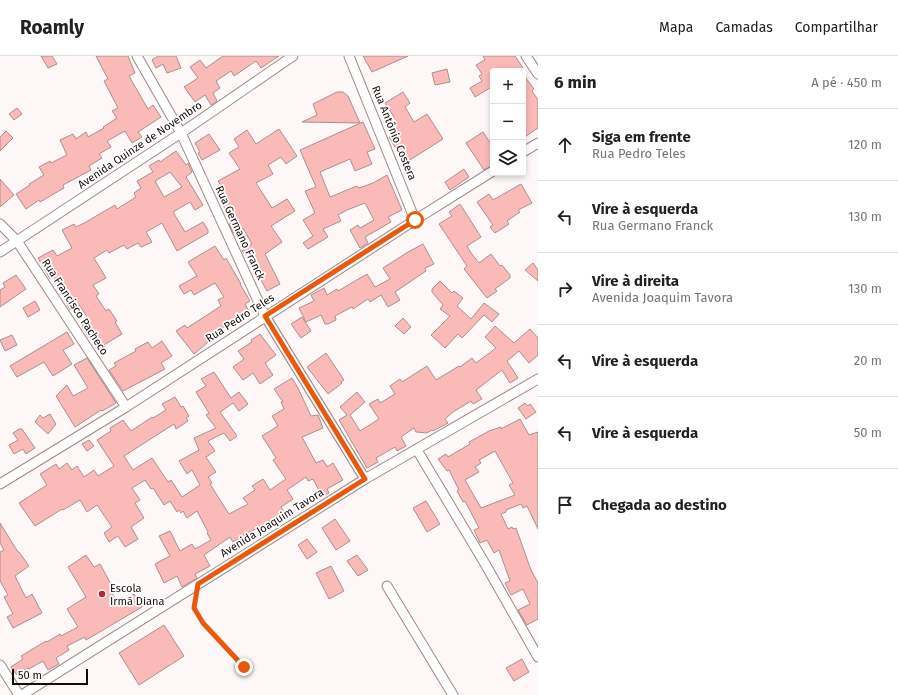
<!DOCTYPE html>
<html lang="pt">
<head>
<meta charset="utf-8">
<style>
  body { margin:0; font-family:"Fira Sans",sans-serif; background:#f2f2f2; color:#202124 }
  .controls { position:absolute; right:12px; top:12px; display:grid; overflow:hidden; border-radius:4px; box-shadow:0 2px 6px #0003 }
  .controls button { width:36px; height:36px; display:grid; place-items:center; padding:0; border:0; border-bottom:1px solid #e0e0e0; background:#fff; color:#202124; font:20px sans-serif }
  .scale { position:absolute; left:12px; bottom:10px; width:76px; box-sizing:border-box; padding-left:4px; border:2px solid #130b0a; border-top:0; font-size:11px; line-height:14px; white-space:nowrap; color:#130b0a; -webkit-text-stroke:3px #fff; paint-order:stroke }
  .stop { position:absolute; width:12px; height:12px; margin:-9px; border:3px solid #ea580c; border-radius:50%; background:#fff }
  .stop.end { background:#ea580c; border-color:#fff; box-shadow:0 1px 4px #0008 }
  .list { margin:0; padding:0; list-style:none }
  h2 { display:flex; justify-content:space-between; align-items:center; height:52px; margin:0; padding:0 16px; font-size:17px }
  h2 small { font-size:13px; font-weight:400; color:#757577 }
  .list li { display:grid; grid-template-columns:26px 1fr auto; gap:12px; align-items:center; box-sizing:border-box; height:72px; padding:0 16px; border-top:1px solid #e0e0e0 }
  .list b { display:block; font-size:15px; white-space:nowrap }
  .list p { margin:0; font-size:13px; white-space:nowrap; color:#757577 }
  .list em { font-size:13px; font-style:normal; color:#757577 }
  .icon { flex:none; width:22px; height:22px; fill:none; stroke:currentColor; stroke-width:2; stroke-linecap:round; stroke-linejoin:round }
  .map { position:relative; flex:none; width:538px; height:639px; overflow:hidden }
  header { display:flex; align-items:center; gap:24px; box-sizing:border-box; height:56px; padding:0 20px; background:#fff; border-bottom:1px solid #e0e0e0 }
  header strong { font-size:19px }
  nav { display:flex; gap:22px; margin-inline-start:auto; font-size:14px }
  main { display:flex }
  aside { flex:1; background:#fff }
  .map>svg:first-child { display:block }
  .building { fill:#fabbb8; stroke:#a9908f; fill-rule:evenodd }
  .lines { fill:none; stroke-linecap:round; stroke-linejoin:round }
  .minor-casing { stroke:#a08786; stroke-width:11 }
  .path { stroke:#9a9393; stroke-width:2; stroke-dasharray:3 2; stroke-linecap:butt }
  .minor { stroke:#fff; stroke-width:9 }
  .route { stroke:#ea580c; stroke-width:5 }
  .poi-dot { fill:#b82736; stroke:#fff; stroke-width:1.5 }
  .labels { text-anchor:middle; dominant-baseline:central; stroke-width:3.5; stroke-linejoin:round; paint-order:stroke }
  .street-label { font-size:11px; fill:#130b0a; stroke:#fff }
  .poi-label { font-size:11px; fill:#130b0a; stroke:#fff; text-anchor:start }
</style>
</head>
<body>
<header>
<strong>Roamly</strong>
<nav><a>Mapa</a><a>Camadas</a><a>Compartilhar</a></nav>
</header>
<main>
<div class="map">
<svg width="538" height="639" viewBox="0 0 538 639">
  <rect width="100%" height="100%" fill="#fdf7f7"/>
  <g class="building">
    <path d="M41 0H52L57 8 48 12Z"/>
    <path d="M96 0H128L135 17 129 20 148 53 153 49 161 61 138 76 142 81 132 87 125 75 107 85 111 91 99 98 102 102 89 110 91 114 63 129 64 132 40 146 39 144 26 153 16 138 30 129 29 128 44 119 39 111 50 105 51 107 67 99 60 84 73 78 76 83 86 76 88 81 104 72 103 71 117 62 112 55 118 52 104 25 108 23Z"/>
    <path d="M158 0H176L181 12 167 17 163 8 156 12 152 4Z"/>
    <path d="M223 0H279L261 12 256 5 234 20 231 15 216 25 220 32 213 37 217 45 211 49 205 39 195 46 184 31 198 22 190 11 200 4 206 12Z"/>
    <path d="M363 0H408L372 16Z"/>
    <path d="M483 0H515L523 12 518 15H493V30L475 41 470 32 482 25 479 20 482 18 476 9 485 4Z"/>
    <path d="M447 13 450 26 435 29 432 17Z"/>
    <path d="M523 18 534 33 532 35 538 44V72L523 82Z"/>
    <path d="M337 36H343L348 40 360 67 302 66 317 59 313 48Z"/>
    <path d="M403 36 410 47 405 51 414 66 427 58 443 83 405 107 389 81 396 77 389 64 394 61 385 47Z"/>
    <path d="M17 52 22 58 14 64 9 58Z"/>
    <path d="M363 66 375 93 367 96 372 108 355 115 350 103 320 116 330 141 357 130 359 132 373 127 387 119 402 154 388 161 391 166 365 181 368 187 360 192 350 174 358 169 360 172 374 164 365 147 347 154 338 159 341 165 323 173 328 181 308 193 303 187 313 180 303 164 315 157 305 135 316 131 300 94Z"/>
    <path d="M279 73 297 100 286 108 281 101 268 109 273 118 256 127 272 152 287 143 295 155 271 170 282 186 265 198 280 228 267 235 251 206 242 195 252 188 243 172 233 177 229 168 232 167 217 137 223 133 218 125 240 113 229 97 239 91 234 83 247 74 256 88Z"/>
    <path d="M6 75 13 82 0 95V81Z"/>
    <path d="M483 76 493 91V109L484 114 466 87Z"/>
    <path d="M209 78 220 94 202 104 198 97 200 96 195 87Z"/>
    <path d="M176 95 186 109 188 107 192 116 186 121 203 149 195 154 190 146 173 156 185 176 203 166 208 174V177L177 195 162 167 146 176 152 186 141 191 138 187 127 193 124 189 109 197 107 194 94 202 106 222 93 229 99 238 96 240 106 255 109 253 117 265 115 266 122 278 102 290 95 278 89 282 82 270 90 265 79 249 70 254 54 221 50 223 38 202 53 194 57 200 72 192 62 174 74 168 76 171 86 166 115 149 117 153 136 141 134 137 141 132 137 125 153 116 149 110 159 104 160 106ZM170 116 182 131 164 141 155 125Z"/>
    <path d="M464 113 469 121 450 134 445 126Z"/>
    <path d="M0 123 14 139 0 151Z"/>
    <path d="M521 128 532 147 518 154 520 156 507 165 509 168 495 177 490 171 493 169 477 146 489 138 493 144Z"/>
    <path d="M460 148 481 181 467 190 471 197 479 207 491 198 500 210 502 209 510 219V222L495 233 497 235 487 242 464 213 467 210 439 168 452 160 449 156Z"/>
    <path d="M423 188 434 208 425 212 426 215 395 236 400 244 388 251 381 239 370 246 368 243 353 253 352 251 335 260 336 264 328 268H325L321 259 306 266 299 252 314 245 311 239 324 232 327 239 337 233 338 235 367 218 375 231 390 223 383 212 408 196Z"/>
    <path d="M215 190 224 204 226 202 241 228H240L250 245 245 248 250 257 226 271 225 270 211 279 213 282 194 298 176 275 185 269 187 272 221 250 218 244 224 241 215 227 194 239 191 234 184 238 179 230 197 220 188 206Z"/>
    <path d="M533 207 538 214V225L525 214Z"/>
    <path d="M16 219 26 233 0 251V234L5 231 3 227Z"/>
    <path d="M440 225 452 237 454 235 463 242 457 250 471 263 484 247 499 258 492 266 484 259 462 282 458 278 445 292 431 279 450 260 440 253 443 249 432 236V233Z"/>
    <path d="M35 245 40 254 28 261 23 252Z"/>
    <path d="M302 261 311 275 301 282 291 268Z"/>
    <path d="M403 262 411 271 404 278 395 270Z"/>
    <path d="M495 270 514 287 530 273 538 282V299L529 307 519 295 507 305 518 322 510 327 502 314 476 334 482 343 473 348 471 345 453 356 445 363 448 367 433 375 432 374 427 377 416 376 414 372 401 381 406 390 397 395 395 391 376 402 378 406 367 412 339 364 347 359 340 351 357 336 365 346 350 359 360 375 379 363 369 348 378 343 380 347 395 338 390 330 400 323 402 326 427 310 436 324 459 310 460 311 472 302 476 307 496 292 485 281Z"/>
    <path d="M67 276 74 288 63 294 72 308 53 320 44 306 17 321 10 310Z"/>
    <path d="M260 278 276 299 265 307 273 319 260 328 253 317 243 324 233 311 244 303 238 295 252 286 251 284Z"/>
    <path d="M12 279 17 289 5 295 0 284Z"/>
    <path d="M162 285 172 300 161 307 165 313 123 335 109 314 116 310 114 307 136 295 135 293 148 286 152 292Z"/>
    <path d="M326 297 344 324 341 326 342 327 328 338 307 311Z"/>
    <path d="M87 302 116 347 102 355 101 354 75 371 56 340 67 329 73 340 88 332 74 309Z"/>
    <path d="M214 316 231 342 239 336 248 348 239 355 233 347 220 356 237 380 230 385 224 377 208 385 215 395 206 401 216 416 208 421 212 427 210 428 215 436 229 458 248 448 243 442 255 434 252 430 263 423 270 434 286 423 273 404 276 402 262 380 278 370 272 360 284 353 281 346H283L274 333 292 322 298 332 311 360 318 359 323 372 302 381 316 407 323 404 327 411 333 407 343 424 327 433 329 437 322 440 313 423 308 425 306 421 287 434 293 443 281 451 285 457 274 464 273 463 233 486 230 481 204 499 210 510 195 518 197 522 182 531 177 520 164 527 155 508 170 500 159 480 170 475 180 495 192 488 195 493 211 484 207 477 208 476 197 455 187 462 183 455 181 457 179 454 177 456 170 445 164 449 153 432 151 433 145 424 132 432 140 444 135 447 144 462 131 471 138 483 125 491 118 480 109 486 104 477 112 471 97 449 87 456 80 444 63 454 62 453 35 470 19 447 47 429 40 418 56 408 59 413 67 407 72 414 77 410 84 421 94 414 98 420 114 410 97 384 111 375 110 372 123 364 131 375 152 361 153 362 166 354 162 348 175 341 181 351 183 350 189 360 186 362 188 365 176 373 174 368 124 400 133 414 152 402 168 426 171 424 182 441 200 429 192 414 187 418 179 405 199 394 194 382 216 372 206 359 209 357 196 336 206 330 201 323Z"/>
    <path d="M525 347 528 350 530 348 536 356 526 363 518 352Z"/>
    <path d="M50 358 56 368 48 378 35 366 40 359 43 362Z"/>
    <path d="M520 363 529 379 538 376V473L527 450 523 452 521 448 506 454V456L501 458 508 473 512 471 513 473 516 472 531 514 538 527V564V563L527 569 518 554 530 548 523 533 511 539 505 527 510 525 499 494 494 497 487 484 480 487 474 474 479 472 465 445 463 446 457 435 459 434 449 414 447 415 438 403 446 398 448 401 470 388 469 386 489 375 501 371V373ZM495 395 513 427 509 429 515 439 481 452 465 424 479 416 475 411 481 407 479 404Z"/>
    <path d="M19 373H22L35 392 26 398 23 393 14 398 9 389 18 384 13 377Z"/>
    <path d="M89 384 94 390 87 395 82 388Z"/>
    <path d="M426 445 440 468 427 476 413 452Z"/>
    <path d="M335 463 350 485 336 494 322 472Z"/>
    <path d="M0 467 18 496H19L29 510 15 520 26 542 32 538 42 557 13 572 7 561 13 558 4 541 8 539 0 525V496L4 494 0 487Z"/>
    <path d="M307 483 317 496 307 503 298 489Z"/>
    <path d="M86 499 94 511 100 508 112 530 109 532 118 547 134 538 142 551 86 584 85 581 67 590 69 594 56 602 59 608 48 614 43 605 29 613 28 612 17 619 11 611 23 603 21 600 46 585 47 586 60 578 61 580 78 571 67 553 86 541 68 511Z"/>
    <path d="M357 499 368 514 358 520 347 505Z"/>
    <path d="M331 510 344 535 329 543 316 517Z"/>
    <path d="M164 569 184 600 139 629 119 597Z"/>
    <path d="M522 603 529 616 514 625 506 612Z"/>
  </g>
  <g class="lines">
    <g class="minor-casing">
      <g id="minor">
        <path d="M137 0 181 77 265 260 365 423"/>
        <path d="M349 0 415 164"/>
        <path d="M526 0 538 18"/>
        <path d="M523 96 538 87"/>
        <path d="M0 168 17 185 126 351"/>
        <path d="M0 196 181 77 293 0"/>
        <path d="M417 394 484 506 538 601"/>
        <path d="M0 428 126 351 415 164 493 115"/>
        <path d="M387 530 453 639"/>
        <path d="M0 609 19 639"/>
        <path d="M22 639 365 423 538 323"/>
      </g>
    </g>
    <path class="path" d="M196 539 195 552 203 567 244 611"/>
    <use href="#minor" class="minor"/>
  </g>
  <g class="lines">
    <path class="route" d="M244 611 203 567 194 552 198 528 365 423 265 260 415 164"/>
  </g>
  <circle class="poi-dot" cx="102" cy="538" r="4"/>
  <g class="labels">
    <g class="street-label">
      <text transform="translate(394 77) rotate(68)">Rua Antônio Costera</text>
      <text transform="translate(140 89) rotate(-34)">Avenida Quinze de Novembro</text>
      <text transform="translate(240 177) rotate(65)">Rua Germano Franck</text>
      <text transform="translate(75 251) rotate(57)">Rua Francisco Pacheco</text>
      <text transform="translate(240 262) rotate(-33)">Rua Pedro Teles</text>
      <text transform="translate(272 467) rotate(-32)">Avenida Joaquim Tavora</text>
    </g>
    <g class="poi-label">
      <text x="110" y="532">Escola<tspan x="110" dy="13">Irmã Diana</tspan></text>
    </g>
  </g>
</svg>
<div class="controls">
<button>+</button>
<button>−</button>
<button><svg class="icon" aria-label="layers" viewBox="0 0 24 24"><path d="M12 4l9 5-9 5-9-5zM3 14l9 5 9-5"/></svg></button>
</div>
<div class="scale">50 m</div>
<div class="stop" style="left:415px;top:164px"></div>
<div class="stop end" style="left:244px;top:611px"></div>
</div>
<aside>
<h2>6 min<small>A pé · 450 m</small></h2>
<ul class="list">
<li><svg class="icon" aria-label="ahead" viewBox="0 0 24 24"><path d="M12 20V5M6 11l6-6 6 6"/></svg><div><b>Siga em frente</b><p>Rua Pedro Teles</p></div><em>120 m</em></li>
<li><svg class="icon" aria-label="left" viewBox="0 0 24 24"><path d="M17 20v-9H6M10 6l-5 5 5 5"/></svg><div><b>Vire à esquerda</b><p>Rua Germano Franck</p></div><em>130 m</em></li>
<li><svg class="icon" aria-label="right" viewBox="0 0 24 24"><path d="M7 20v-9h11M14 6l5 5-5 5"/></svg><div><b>Vire à direita</b><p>Avenida Joaquim Tavora</p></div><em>130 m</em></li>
<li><svg class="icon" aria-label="left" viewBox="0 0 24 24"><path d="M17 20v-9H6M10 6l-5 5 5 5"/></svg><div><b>Vire à esquerda</b></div><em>20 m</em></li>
<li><svg class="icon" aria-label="left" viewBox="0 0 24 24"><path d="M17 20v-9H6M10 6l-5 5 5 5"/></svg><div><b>Vire à esquerda</b></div><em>50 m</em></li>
<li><svg class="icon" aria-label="arrive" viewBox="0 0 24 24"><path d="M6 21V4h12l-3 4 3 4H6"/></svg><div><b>Chegada ao destino</b></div></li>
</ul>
</aside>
</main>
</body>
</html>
